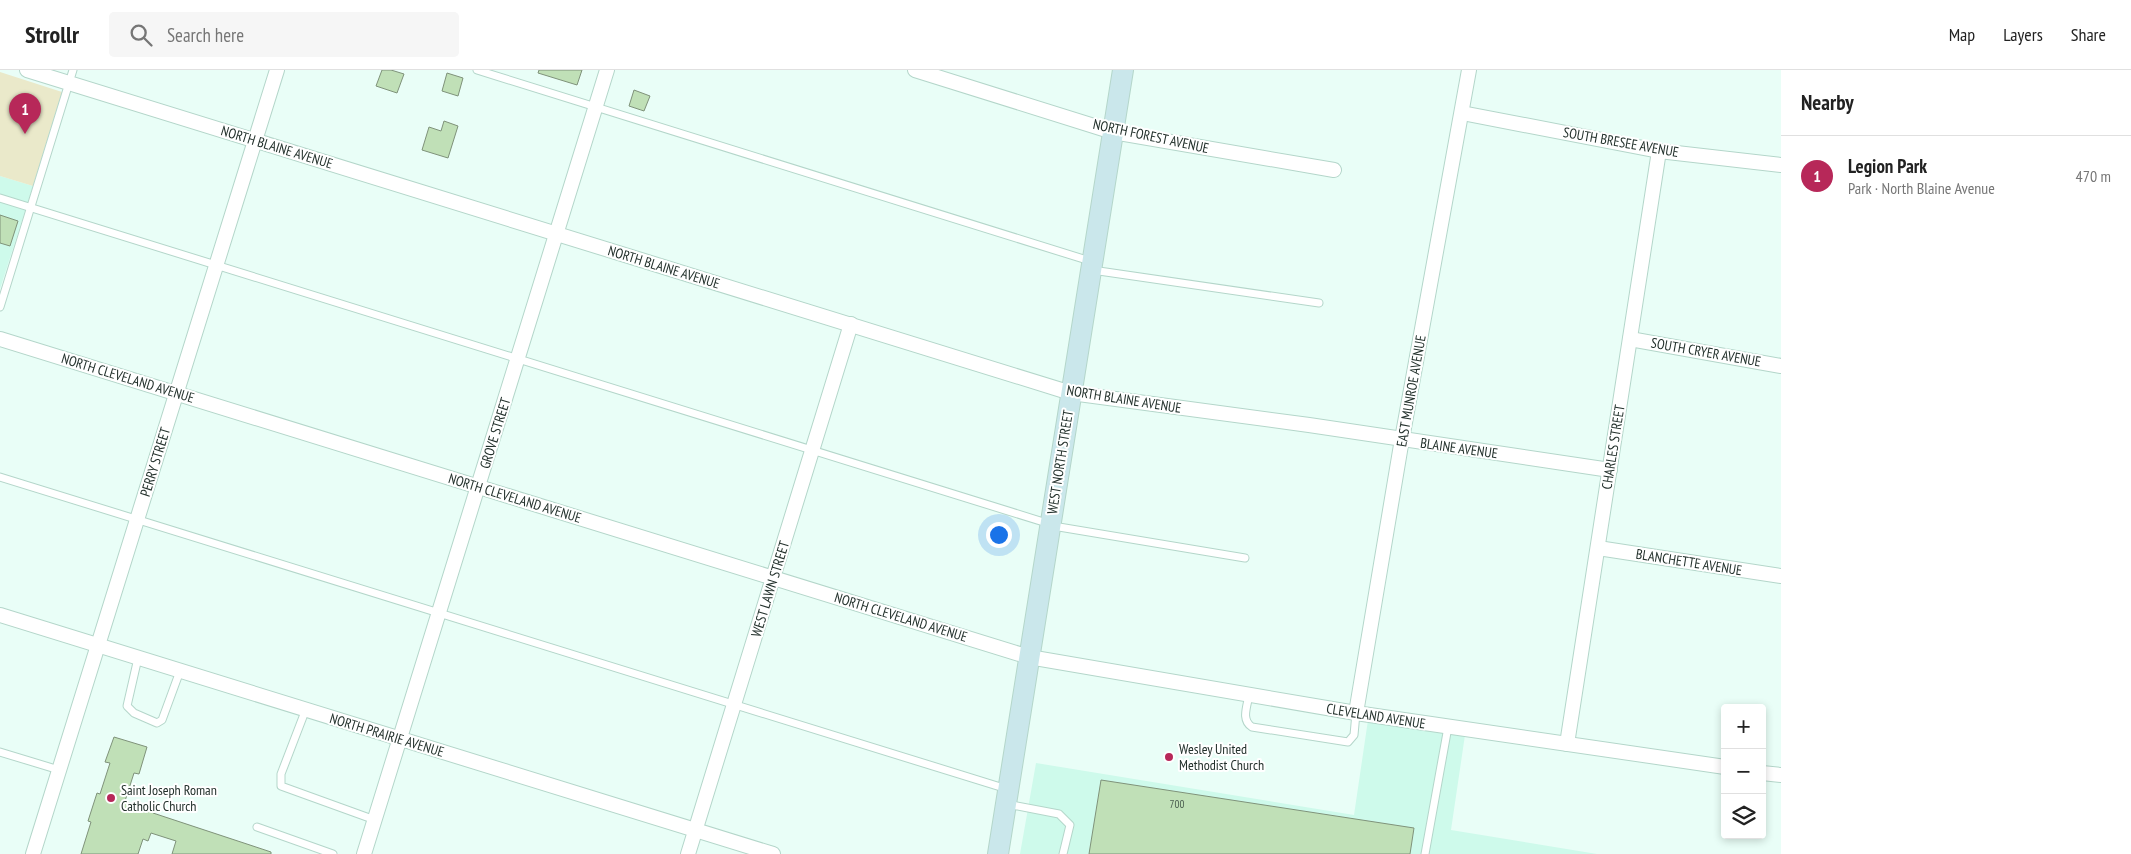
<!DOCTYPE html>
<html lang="en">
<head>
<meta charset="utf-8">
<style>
  body { margin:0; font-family:"PT Sans Narrow",sans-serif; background:#f6f6f6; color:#222 }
  .controls { position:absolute; right:15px; bottom:15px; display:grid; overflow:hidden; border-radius:5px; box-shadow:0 2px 8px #0003 }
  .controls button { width:45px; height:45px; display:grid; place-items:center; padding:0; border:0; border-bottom:1px solid #e0e0e0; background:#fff; color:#222; font:25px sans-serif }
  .you { position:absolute; left:998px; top:464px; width:18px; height:18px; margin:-12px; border:4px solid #fff; border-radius:50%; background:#1a73e8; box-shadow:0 0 0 8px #1a73e833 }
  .badge { display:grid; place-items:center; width:32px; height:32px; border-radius:50%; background:#b72859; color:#fff; font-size:16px; font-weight:700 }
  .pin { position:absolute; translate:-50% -41px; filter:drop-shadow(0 1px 2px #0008) }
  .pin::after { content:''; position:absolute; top:26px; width:18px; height:15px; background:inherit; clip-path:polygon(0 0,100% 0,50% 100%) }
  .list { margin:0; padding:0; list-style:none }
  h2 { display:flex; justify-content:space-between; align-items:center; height:65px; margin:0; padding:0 20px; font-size:21px }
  h2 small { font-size:16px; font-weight:400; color:#767676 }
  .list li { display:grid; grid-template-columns:32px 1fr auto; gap:15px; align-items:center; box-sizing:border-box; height:80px; padding:0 20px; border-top:1px solid #e0e0e0 }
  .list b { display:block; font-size:19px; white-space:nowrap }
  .list p { margin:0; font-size:16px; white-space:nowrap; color:#767676 }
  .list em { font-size:16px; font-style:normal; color:#767676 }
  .icon { flex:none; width:28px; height:28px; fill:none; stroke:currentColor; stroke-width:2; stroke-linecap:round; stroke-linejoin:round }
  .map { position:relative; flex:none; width:1781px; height:784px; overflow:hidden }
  header { display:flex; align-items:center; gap:30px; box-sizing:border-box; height:70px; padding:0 25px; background:#fff; border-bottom:1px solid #e0e0e0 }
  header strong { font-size:24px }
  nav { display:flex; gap:28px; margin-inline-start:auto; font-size:18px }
  .search { width:350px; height:45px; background:#f6f6f6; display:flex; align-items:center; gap:12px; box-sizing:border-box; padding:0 18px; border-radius:5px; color:#767676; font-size:19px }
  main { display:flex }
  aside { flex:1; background:#fff }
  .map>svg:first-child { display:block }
  .built { fill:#cefaeb }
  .green { fill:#eae9ca }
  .building { fill:#c0e0b7; stroke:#7f927a }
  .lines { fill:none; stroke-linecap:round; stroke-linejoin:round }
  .lane-casing { stroke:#b4d6ca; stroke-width:9 }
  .street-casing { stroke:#b4d6ca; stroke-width:16 }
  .secondary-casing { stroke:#b4d6ca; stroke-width:22 }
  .lane { stroke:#fff; stroke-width:7 }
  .street { stroke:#fff; stroke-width:14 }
  .secondary { stroke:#cae7eb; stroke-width:20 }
  .poi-dot { fill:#b72859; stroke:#fff; stroke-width:2 }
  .labels { text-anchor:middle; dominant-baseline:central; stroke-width:4; stroke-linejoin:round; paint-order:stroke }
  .number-label { font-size:11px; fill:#4a5d4f }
  .street-label { font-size:14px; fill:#23312c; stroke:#fff }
  .poi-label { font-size:14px; fill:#23312c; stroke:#fff; text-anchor:start }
</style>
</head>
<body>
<header>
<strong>Strollr</strong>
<div class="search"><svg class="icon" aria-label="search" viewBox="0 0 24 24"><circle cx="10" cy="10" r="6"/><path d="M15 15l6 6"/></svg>Search here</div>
<nav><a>Map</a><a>Layers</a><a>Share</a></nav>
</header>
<main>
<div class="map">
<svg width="1781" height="784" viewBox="0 0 1781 784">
  <rect width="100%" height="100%" fill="#e9fef7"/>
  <g class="built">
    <path d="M0 106 33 116 0 219Z"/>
    <path d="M1368 650 1465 665 1451 760 1597 784H1020L1036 693 1354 745Z"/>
  </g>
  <path class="green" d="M0 2 62 22 33 116 0 106Z"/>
  <g class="building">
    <path d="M382 0H391L404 4 397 23 376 16Z"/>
    <path d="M539 0H582L577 15 538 3Z"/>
    <path d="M447 3 463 8 458 26 442 21Z"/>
    <path d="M634 20 650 26 644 41 629 36Z"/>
    <path d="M444 51 458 56 448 88 422 80 429 57 441 61Z"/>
    <path d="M0 145 18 151 10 176 0 173Z"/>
    <path d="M114 667 147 677 139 704 134 703 125 731 154 741 153 743 271 782V784H172L176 771 151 763 148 771 143 769 138 784H81L91 752 88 751 97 723 100 724 110 693 105 692Z"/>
    <path d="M1101 710 1414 758 1410 784H1089Z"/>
  </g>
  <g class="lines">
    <g class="lane-casing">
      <g id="lane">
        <path d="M477 0 1090 191"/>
        <path d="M0 128 1050 454"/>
        <path d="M1092 200 1319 233"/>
        <path d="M0 237 73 0"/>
        <path d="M0 407 1007 719"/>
        <path d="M1053 456 1245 488"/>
        <path d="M138 588 127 636 134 643 157 653 162 650 180 601"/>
        <path d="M1249 625C1247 637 1241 650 1252 657L1348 672 1354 665 1356 643"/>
        <path d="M306 639 281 704V716L375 750"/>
        <path d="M0 682 59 700"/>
        <path d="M1007 734 1059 744 1070 755 1063 784"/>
        <path d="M257 757 333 784"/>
        <path d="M1425 784 1448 657"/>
      </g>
    </g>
    <g class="street-casing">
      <g id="street">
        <path d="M27 0 1071 323 1309 355 1610 400"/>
        <path d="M915 0 1113 62 1334 100"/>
        <path d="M1462 43 1659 81 1781 95"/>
        <path d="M0 269 1029 587 1356 643 1725 697"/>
        <path d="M1630 269 1781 296"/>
        <path d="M1598 478 1781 506"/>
        <path d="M0 545 773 784"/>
        <path d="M1356 643 1402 369 1469 0"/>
        <path d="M1567 674 1659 81"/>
        <path d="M1762 703 1781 705"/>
        <path d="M33 784 277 0"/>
        <path d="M364 784 607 0"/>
        <path d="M688 784 851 254"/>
      </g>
    </g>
    <g class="secondary-casing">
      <path id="secondary" d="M998 784 1123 0"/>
    </g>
    <use href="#lane" class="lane"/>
    <use href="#street" class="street"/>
    <use href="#secondary" class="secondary"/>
  </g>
  <g class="poi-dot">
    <circle cx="1169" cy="687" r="5"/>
    <circle cx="111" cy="728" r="5"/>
  </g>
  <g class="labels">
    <g class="number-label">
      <text x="1177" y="734">700</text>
    </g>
    <g class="street-label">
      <text transform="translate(1151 66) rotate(12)">NORTH FOREST AVENUE</text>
      <text transform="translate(1621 72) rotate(10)">SOUTH BRESEE AVENUE</text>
      <text transform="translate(277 77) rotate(17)">NORTH BLAINE AVENUE</text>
      <text transform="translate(664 197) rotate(17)">NORTH BLAINE AVENUE</text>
      <text transform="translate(1706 282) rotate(10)">SOUTH CRYER AVENUE</text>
      <text transform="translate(128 308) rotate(17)">NORTH CLEVELAND AVENUE</text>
      <text transform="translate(1411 321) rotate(-80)">EAST MUNROE AVENUE</text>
      <text transform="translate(1124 329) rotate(9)">NORTH BLAINE AVENUE</text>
      <text transform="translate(495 363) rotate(-73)">GROVE STREET</text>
      <text transform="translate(1613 377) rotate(-81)">CHARLES STREET</text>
      <text transform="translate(1459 378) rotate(8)">BLAINE AVENUE</text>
      <text transform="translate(155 392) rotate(-73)">PERRY STREET</text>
      <text transform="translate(1060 392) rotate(-81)">WEST NORTH STREET</text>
      <text transform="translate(515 428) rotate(17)">NORTH CLEVELAND AVENUE</text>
      <text transform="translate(1689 492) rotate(9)">BLANCHETTE AVENUE</text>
      <text transform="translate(770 519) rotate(-73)">WEST LAWN STREET</text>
      <text transform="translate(901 547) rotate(17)">NORTH CLEVELAND AVENUE</text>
      <text transform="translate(1376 646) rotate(9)">CLEVELAND AVENUE</text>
      <text transform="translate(387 665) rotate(17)">NORTH PRAIRIE AVENUE</text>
    </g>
    <g class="poi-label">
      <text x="1179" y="679">Wesley United<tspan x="1179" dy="16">Methodist Church</tspan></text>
      <text x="121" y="720">Saint Joseph Roman<tspan x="121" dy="16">Catholic Church</tspan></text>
    </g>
  </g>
</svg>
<div class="controls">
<button>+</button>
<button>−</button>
<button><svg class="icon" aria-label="layers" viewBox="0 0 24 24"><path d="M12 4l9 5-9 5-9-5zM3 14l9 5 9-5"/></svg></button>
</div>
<div class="you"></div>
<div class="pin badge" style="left:25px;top:64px">1</div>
</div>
<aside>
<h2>Nearby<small></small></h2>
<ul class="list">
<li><span class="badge">1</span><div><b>Legion Park</b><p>Park · North Blaine Avenue</p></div><em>470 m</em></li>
</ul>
</aside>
</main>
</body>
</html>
